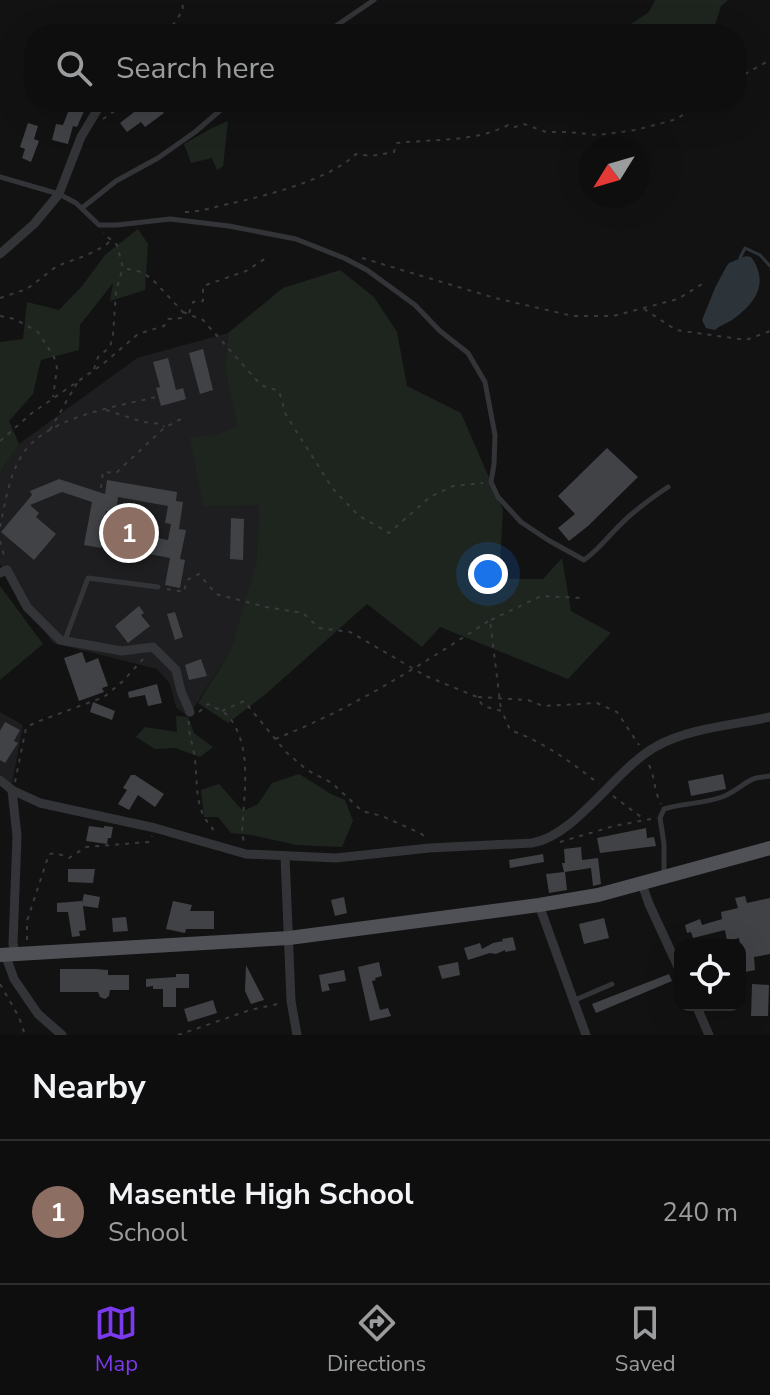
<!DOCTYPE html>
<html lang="en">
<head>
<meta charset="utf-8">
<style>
  body { margin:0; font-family:"Nunito Sans",sans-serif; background:#1c1c1c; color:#f1f3f6 }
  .controls { position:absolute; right:24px; bottom:24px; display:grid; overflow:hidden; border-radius:16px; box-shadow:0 8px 32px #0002 }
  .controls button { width:72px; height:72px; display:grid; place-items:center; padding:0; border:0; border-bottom:2px solid #2e2e2e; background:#0e0e0e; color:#f1f3f6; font:40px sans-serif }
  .compass { position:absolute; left:578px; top:136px; width:72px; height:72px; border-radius:50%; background:#0e0e0e; box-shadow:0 8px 32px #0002; rotate:233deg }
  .you { position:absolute; left:488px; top:574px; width:28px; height:28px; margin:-20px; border:6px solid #fff; border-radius:50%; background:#1a73e8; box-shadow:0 0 0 12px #1a73e833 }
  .badge { display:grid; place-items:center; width:52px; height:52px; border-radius:50%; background:#7c3aed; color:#fff; font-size:26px; font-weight:700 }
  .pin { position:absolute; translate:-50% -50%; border:4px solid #fff; box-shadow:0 2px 8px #0006 }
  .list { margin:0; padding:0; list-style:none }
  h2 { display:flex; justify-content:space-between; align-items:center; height:104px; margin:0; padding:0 32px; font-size:34px }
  h2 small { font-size:26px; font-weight:400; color:#9b9c9e }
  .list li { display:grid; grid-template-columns:52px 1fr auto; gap:24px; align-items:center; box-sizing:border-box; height:144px; padding:0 32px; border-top:2px solid #2e2e2e }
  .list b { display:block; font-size:30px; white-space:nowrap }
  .list p { margin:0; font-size:26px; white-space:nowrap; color:#9b9c9e }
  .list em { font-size:26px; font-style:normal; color:#9b9c9e }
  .icon { flex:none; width:44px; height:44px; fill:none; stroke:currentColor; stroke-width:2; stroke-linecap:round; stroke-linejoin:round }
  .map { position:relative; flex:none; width:770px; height:1035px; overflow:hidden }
  .search { position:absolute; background:#0e0e0e; box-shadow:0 8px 32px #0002; left:24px; right:24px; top:24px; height:88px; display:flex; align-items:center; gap:20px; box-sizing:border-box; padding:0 28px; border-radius:32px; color:#9b9c9e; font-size:30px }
  .sheet { height:248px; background:#0e0e0e }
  nav { display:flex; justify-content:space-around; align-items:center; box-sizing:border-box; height:112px; border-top:2px solid #2e2e2e; background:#0e0e0e; font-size:22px; color:#9b9c9e }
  nav a { display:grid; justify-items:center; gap:4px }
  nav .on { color:#7c3aed }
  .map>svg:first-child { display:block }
  .built { fill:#1e1e20 }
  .green { fill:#1e251f }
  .water { fill:#2c343a }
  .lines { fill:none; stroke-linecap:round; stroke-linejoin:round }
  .stream { stroke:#2c343a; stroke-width:3 }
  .building { fill:#414246; fill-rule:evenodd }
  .path { stroke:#393a3e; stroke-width:2; stroke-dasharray:4 6; stroke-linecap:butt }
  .service { stroke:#333437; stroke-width:5 }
  .minor { stroke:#333437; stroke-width:9 }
  .primary { stroke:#4f5156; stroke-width:14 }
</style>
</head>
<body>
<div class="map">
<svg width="770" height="1035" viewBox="0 0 770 1035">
  <rect width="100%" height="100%" fill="#121213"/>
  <g class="built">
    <path d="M228 333 225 370 259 504 258 561 230 652 188 717 176 707 170 684 157 669 53 643 6 578 0 564V473L19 444 137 358Z"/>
    <path d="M0 712 23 725 12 784 0 774Z"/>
  </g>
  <g class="green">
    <path d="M655 0H728L721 6 712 34H616L649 12Z"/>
    <path d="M228 121 223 166 217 170 212 158 191 163 184 144 212 128Z"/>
    <path d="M138 229 148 244 145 290 110 301 113 283 80 325 79 350 41 360 33 394 9 421 19 444 0 473V342L23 339 27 302 59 310 82 286 105 255Z"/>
    <path d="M340 270 374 297 397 332 407 386 461 413 503 510 499 579H543L562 558 571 611 611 633 568 679 440 627 422 647 367 604 267 693 228 723 198 703 230 652 257 561 259 505 203 506 190 437 216 435 238 426 225 370 228 333 283 288Z"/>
    <path d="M0 586 43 644 0 680Z"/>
    <path d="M176 716 188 717 194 733 213 747 200 757 175 748 155 749 136 737 145 727 177 732Z"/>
    <path d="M299 774 331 794 345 800 353 821 342 847 296 845 252 835 231 833 218 817H204L201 790 219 784 243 811 258 804 272 783Z"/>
  </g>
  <path class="water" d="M746 256 751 257C770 283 755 304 732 320 726 324 720 325 715 330L706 328 702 320 715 288 726 267 729 263Z"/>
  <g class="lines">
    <path class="stream" d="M740 258 745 248 760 255 770 266"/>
  </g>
  <g class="building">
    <path d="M72 102H88L77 127 73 126 68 144 52 140 56 124 63 125Z"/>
    <path d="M147 102H155L164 113 145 127 141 122 127 132 120 123Z"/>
    <path d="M28 123 38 126 34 139 39 141 31 162 22 158 25 149 20 147Z"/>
    <path d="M203 349 213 390 200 394 189 353Z"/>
    <path d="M168 358 176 390 183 388 186 399 161 406 156 388 160 387 153 362Z"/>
    <path d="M607 448 638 477 588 526 569 541 558 528 575 514 558 496Z"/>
    <path d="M59 479 105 494 107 480 177 492 176 501 183 502 179 529 186 530 180 559 185 560 180 588 165 585 170 558 102 545 101 548 84 545 92 502 62 492 30 505 39 513 36 517 56 534 34 560 1 532 32 495 30 491ZM118 497 168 506 165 523 171 524 168 540 103 528 106 511 116 513Z"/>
    <path d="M231 518 244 519 243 560 230 559Z"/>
    <path d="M139 606 144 613 141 615 150 626 128 643 115 626Z"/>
    <path d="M175 612 183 637 175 640 167 614Z"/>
    <path d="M82 652 86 663 98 658 108 686 102 688 104 692 79 701 64 658Z"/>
    <path d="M201 659 207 676 189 680 185 665Z"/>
    <path d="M157 684 162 703 148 706 145 695 129 698 128 692Z"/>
    <path d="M93 702 115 711 112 720 90 712Z"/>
    <path d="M5 722 20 730 14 741 18 743 5 763 0 760V731Z"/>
    <path d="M723 774 726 789 691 796 688 781Z"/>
    <path d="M131 775H135L164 794 155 807 138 795 129 810 118 804 127 790 123 788Z"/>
    <path d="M89 826 104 828V826L113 827 111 838H108L107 844 86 841Z"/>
    <path d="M646 828 647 838 654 837 656 846 600 853 597 838Z"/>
    <path d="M581 847 582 860 598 858 601 884 593 886 591 868 565 872 567 890 549 893 546 874 564 872 562 863H565L564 849Z"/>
    <path d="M543 854 544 862 510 868 509 860Z"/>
    <path d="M68 869H95L93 883 68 882Z"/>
    <path d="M84 894 100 897 98 908 83 906 86 930 79 931 80 936 72 937 68 912H57V903L82 901V903Z"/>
    <path d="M745 896 747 903 770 898V954L754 957 755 970 740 973V957L742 956 739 938 727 941 725 930 693 938 691 932 687 933 685 925 700 919 702 925 722 919 721 912 738 908 735 898Z"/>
    <path d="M344 897 347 913 335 916 331 900Z"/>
    <path d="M173 901 192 905 190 911H214V929H186L185 933 166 929Z"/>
    <path d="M126 917 128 931 113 932 112 918Z"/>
    <path d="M604 918 609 938 584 944 579 924Z"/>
    <path d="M513 937 516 950 505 952V950L496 954 490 953 468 960 464 948 480 943 482 949 493 943 503 941 502 939Z"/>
    <path d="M379 962 382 976 375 978 376 980 372 981 380 1010 388 1008 391 1016 370 1021 358 967Z"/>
    <path d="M458 962 460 975 442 979 438 966Z"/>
    <path d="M246 965 264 1000 251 1004 245 991Z"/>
    <path d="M60 969H95L108 970V975H129V990H110L109 996 105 999 100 997 98 992H60Z"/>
    <path d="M344 970 346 981 328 984 330 990 322 992 319 975Z"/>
    <path d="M176 974H189V988H176V1007H163V989H153V986L146 987V979L176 977Z"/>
    <path d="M669 974 672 981 596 1013 592 1004Z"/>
    <path d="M752 984 769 985 768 1016H751Z"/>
    <path d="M213 1000 217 1013 188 1022 184 1009Z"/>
  </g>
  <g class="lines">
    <g class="path">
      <path d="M167 34 183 10 182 0"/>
      <path d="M736 79 770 60"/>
      <path d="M103 119 116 110 122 102"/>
      <path d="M185 212C201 212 213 207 228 204 265 196 329 180 356 154L371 156 394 152 397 143C432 139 477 142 508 125L515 127 524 124 546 132H568L598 135 636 130 677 119 700 102"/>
      <path d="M362 258 495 298 573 316H613L678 299 702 284"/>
      <path d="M0 298 27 289 57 266 87 255 105 246 111 240"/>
      <path d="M644 309 676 330 746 340 770 331"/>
      <path d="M183 312 203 320 261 385 279 391 286 415 333 489 358 515 389 533 430 497 453 486 483 483"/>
      <path d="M189 313 193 302 203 301V286L246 271 269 256"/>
      <path d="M0 316 15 319 38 332 54 357 57 368 53 397"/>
      <path d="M94 369 98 357 110 347 113 335 116 292 122 270"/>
      <path d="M106 410 143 422 162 424 164 427"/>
      <path d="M50 430 77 383"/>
      <path d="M0 441 32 413 103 364 138 334 164 326 168 319 183 318V312L153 280 142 272 123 268 117 245 103 233"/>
      <path d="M101 488 103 472 116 473 164 428 183 418"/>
      <path d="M0 527C5 503 9 476 22 455 46 417 115 407 156 397"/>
      <path d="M0 541 5 559"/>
      <path d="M167 589 184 592 187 580 199 574 216 594 266 607 303 613 319 628 350 632 426 676 477 697 483 706 502 711 510 730C544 742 571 762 599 784"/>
      <path d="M491 620 541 596 583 598"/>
      <path d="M478 697 528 700 543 706 597 703 617 712 639 745"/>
      <path d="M222 711 244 701 286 752 307 770 332 783 362 811 382 816 420 833 427 838"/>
      <path d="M199 712 208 704C215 708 224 711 229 717 254 749 243 797 242 834L244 842"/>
      <path d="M189 721C188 732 192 742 194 753 198 774 194 796 204 817 208 823 212 827 215 833"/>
      <path d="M275 739C352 709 421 665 490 620L501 710"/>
      <path d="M649 765C655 777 654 791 661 804"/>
      <path d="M15 782 26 728 34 723 104 697 123 681 143 659"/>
      <path d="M613 796 645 820"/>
      <path d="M560 842 614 826 651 819"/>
      <path d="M27 940V921L49 854 56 853 69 858 86 847 149 842 152 836"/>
      <path d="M0 984 19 1017 25 1035"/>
      <path d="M178 1035 250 1010 282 1003"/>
    </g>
    <g class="service">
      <path d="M324 34 374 0"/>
      <path d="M0 177 59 194 76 203 99 225H117L170 219 229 226 296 239 344 258 367 270 415 305 440 331 468 353 485 382 495 435 494 464 491 482 498 497 521 522 548 540 584 560C597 551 606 539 617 528 632 512 650 499 668 487"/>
      <path d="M82 208 116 181 158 158 195 132 230 102"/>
      <path d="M65 640 88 578 158 587"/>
      <path d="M664 873V844L660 818 664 809C683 803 703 804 722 797 734 793 741 785 751 780 756 777 764 777 770 776"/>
      <path d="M575 1000 612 984"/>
    </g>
    <g class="minor">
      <path d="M0 254 34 224 59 194 81 137 102 102"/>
      <path d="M0 573 7 570 27 607 60 640 122 651 153 647 176 670 181 691 190 712"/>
      <path d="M0 780 12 790 40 803 155 828 246 854 336 858 429 848 532 843C576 836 616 768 657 746 688 728 735 725 770 717"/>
      <path d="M12 790 17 836 13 944 15 954"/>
      <path d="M285 856 291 1001 297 1035"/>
      <path d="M642 884 649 904 680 971"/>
      <path d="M539 905 586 1035"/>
      <path d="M5 954 14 979 38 1014 62 1035"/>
      <path d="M696 1005 709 1035"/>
    </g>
    <path class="primary" d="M0 955 289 938 539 905 598 895 770 848"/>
  </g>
</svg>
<div class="controls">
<button><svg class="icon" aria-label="locate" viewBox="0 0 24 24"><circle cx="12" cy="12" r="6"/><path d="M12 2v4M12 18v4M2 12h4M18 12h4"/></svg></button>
</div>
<svg class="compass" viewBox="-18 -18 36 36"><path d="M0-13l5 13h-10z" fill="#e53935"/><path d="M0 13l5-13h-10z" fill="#9b9c9e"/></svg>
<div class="you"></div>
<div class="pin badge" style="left:129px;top:533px;background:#8d6e63">1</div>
<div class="search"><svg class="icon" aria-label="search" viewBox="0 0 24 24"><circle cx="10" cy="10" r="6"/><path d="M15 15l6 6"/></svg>Search here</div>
</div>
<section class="sheet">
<h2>Nearby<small></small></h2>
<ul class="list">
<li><span class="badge" style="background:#8d6e63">1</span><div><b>Masentle High School</b><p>School</p></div><em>240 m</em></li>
</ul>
</section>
<nav>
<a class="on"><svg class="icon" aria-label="map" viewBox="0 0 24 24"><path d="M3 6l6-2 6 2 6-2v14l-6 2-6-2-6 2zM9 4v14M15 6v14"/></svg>Map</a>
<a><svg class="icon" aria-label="directions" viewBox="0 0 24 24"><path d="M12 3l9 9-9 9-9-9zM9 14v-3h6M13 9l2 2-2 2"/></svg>Directions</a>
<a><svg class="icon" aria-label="saved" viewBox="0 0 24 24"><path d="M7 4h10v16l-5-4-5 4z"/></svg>Saved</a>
</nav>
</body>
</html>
